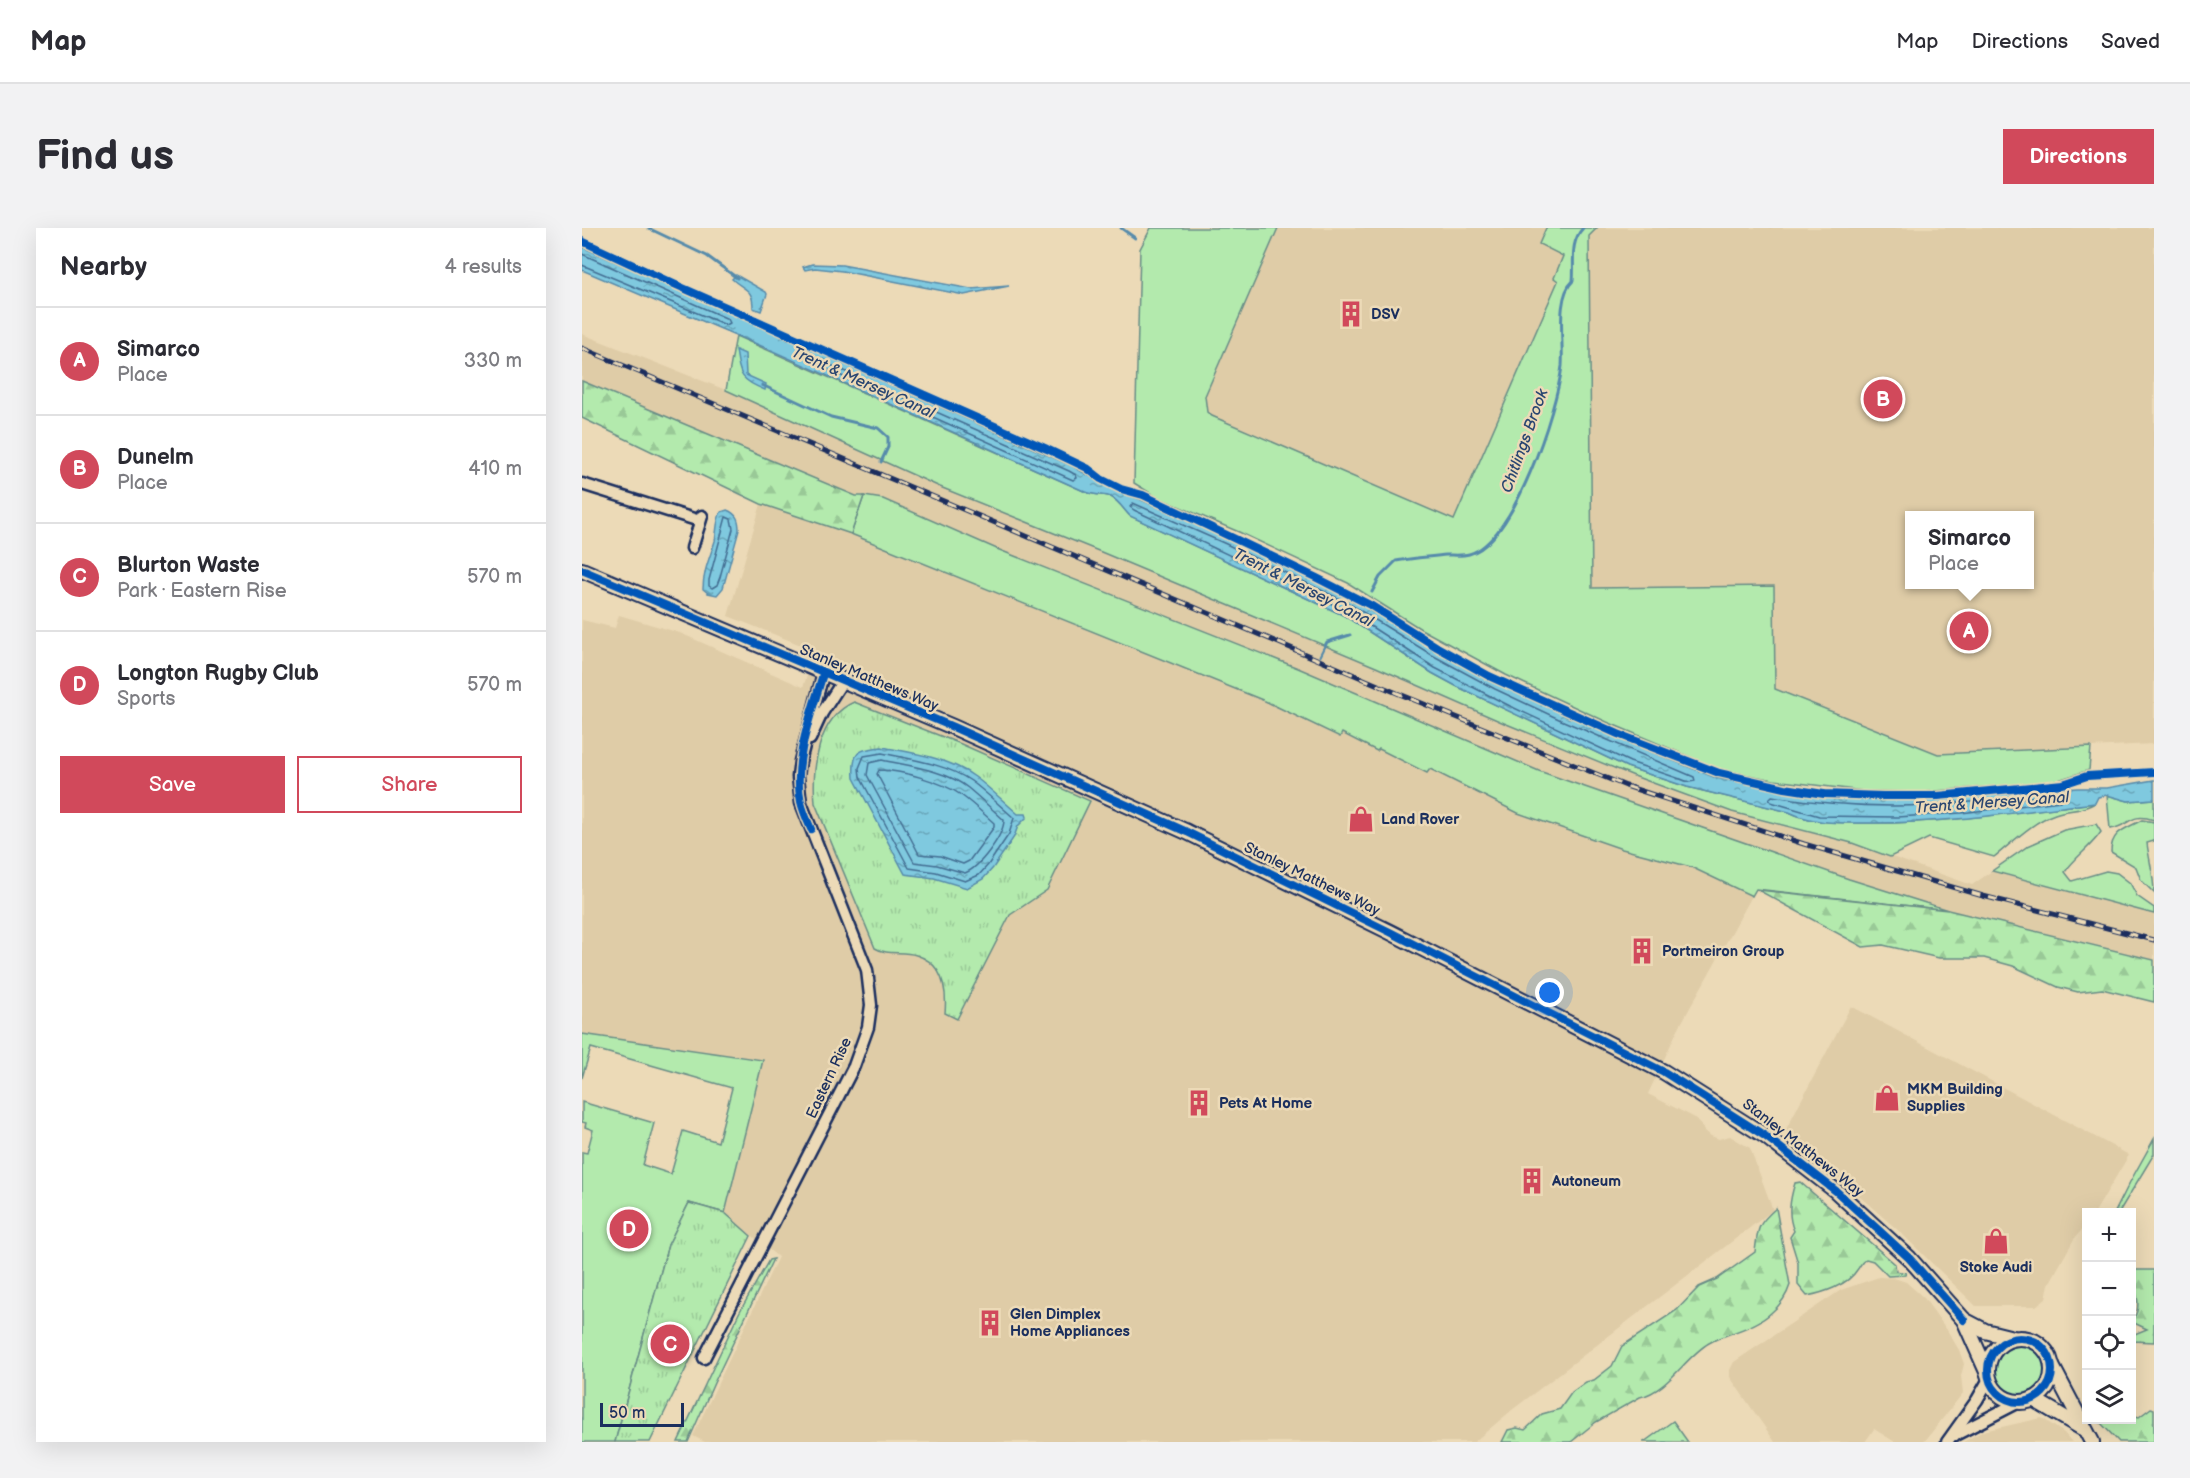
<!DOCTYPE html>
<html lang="en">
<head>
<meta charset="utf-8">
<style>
  body { margin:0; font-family:"Balsamiq Sans",sans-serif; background:#f2f2f3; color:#2b2b33 }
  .controls { position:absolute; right:18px; bottom:18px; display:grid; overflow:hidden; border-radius:0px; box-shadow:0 6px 24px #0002 }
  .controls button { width:54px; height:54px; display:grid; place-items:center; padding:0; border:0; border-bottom:2px solid #e1e1e2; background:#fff; color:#2b2b33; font:30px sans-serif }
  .scale { position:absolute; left:18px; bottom:15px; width:84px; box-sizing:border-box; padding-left:6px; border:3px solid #1b2f5e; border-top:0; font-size:16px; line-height:21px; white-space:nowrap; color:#1b2f5e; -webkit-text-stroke:4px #ecdab7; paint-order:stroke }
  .you { position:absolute; left:968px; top:765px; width:21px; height:21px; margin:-15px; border:4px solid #fff; border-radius:50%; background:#1a73e8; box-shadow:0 0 0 9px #1a73e833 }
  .badge { display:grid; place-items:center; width:39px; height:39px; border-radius:50%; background:#d1495b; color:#fff; font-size:20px; font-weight:700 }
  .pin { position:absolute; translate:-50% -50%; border:3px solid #fff; box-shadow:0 2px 6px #0006 }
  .popup { position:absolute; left:1323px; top:283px; width:129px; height:78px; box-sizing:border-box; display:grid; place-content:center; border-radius:0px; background:#fff; filter:drop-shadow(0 2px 4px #0005); font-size:20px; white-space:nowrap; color:#7c7c81 }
  .popup b { font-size:22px; color:#2b2b33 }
  .popup::after { content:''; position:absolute; left:50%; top:100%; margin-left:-12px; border:12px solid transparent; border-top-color:#fff }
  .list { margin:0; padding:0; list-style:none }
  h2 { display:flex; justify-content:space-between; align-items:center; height:78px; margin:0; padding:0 24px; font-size:26px }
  h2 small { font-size:20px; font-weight:400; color:#7c7c81 }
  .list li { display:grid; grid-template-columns:39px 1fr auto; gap:18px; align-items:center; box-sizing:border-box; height:108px; padding:0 24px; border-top:2px solid #e1e1e2 }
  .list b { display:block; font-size:22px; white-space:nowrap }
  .list p { margin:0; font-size:20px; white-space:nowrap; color:#7c7c81 }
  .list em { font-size:20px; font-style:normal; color:#7c7c81 }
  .actions { display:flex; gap:12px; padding:18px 24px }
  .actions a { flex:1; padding:14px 0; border:2px solid #d1495b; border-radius:0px; text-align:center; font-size:21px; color:#d1495b }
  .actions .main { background:#d1495b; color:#fff }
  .icon { flex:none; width:33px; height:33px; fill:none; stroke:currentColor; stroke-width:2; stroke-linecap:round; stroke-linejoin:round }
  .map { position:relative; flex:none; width:1572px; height:1214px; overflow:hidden; border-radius:0px }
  header { display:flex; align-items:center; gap:36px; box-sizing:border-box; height:84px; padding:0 30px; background:#fff; border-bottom:2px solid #e1e1e2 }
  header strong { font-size:28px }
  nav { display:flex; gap:33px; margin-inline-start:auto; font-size:21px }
  .intro { display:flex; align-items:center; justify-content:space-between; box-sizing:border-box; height:144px; padding:0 36px }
  h1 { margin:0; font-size:42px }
  .button { padding:15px 27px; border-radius:0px; background:#d1495b; color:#fff; font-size:21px; font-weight:700 }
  main { display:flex; gap:36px; padding:0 36px }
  aside { flex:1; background:#fff; border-radius:0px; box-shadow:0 6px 24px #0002 }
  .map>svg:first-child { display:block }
  .built { fill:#dfcca7; fill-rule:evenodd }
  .grass { fill:#b3eaad; stroke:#678c86; stroke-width:1.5 }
  .forest { fill:url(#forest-firs); stroke:#678c86; stroke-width:1.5 }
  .park { fill:url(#park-tufts); stroke:#678c86; stroke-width:1.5 }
  .water { fill:url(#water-ripples); stroke:#578bab; stroke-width:1.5 }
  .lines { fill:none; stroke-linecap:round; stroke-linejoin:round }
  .shore { stroke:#436d92; stroke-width:1.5 }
  .stream { stroke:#578bab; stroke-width:3 }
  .street-casing { stroke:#1b2f5e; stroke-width:15 }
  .secondary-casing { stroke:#1b2f5e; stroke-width:18 }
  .street { stroke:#ecdab7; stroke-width:10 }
  .secondary { stroke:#ecdab7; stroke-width:14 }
  .rail-casing { stroke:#1b2f5e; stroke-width:5 }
  .rail { stroke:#ecdab7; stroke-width:3; stroke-dasharray:9; stroke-linecap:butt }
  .cycleway-casing { stroke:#ecdab7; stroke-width:11 }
  .cycleway { stroke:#0057b8; stroke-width:8 }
  .labels { text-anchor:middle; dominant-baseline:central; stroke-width:5; stroke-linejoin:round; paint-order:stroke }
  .poi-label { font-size:15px; font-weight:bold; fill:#1b2f5e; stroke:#ecdab7; text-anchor:start }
  .street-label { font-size:15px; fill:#1b2f5e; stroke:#ecdab7 }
  .water-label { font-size:16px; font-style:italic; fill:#2a4671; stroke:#ecdab7 }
</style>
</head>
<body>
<header>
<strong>Map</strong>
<nav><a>Map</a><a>Directions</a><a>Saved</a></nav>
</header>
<div class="intro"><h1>Find us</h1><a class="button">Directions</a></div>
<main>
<aside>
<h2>Nearby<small>4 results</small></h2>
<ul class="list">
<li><span class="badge">A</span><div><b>Simarco</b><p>Place</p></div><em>330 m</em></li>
<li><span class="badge">B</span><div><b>Dunelm</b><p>Place</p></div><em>410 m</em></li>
<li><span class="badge">C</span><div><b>Blurton Waste</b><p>Park · Eastern Rise</p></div><em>570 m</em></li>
<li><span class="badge">D</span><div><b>Longton Rugby Club</b><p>Sports</p></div><em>570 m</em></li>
</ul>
<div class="actions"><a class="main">Save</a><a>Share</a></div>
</aside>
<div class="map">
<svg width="1572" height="1214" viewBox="0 0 1572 1214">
  <defs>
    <pattern id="forest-firs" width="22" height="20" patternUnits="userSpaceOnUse" patternTransform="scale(1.5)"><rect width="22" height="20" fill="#b3eaad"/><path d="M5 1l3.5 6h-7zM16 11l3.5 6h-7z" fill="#99c997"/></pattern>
    <pattern id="park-tufts" width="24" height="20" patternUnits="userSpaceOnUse" patternTransform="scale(1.5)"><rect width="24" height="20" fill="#b3eaad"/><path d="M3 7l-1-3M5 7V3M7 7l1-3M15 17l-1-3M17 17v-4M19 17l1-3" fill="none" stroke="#99c997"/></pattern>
    <pattern id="water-ripples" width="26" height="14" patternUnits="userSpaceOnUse" patternTransform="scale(1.5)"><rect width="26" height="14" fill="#7fc9df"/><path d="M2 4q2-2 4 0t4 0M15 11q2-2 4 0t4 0" fill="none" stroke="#67a4b8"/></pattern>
  </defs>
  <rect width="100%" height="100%" fill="#ecdab7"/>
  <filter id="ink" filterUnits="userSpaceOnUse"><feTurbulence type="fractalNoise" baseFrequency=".0167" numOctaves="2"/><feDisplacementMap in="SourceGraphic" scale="12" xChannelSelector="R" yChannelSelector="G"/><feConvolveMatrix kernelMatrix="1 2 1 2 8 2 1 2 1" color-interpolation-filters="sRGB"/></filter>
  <g filter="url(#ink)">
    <g class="built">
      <path d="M696 0H964L957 16 981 28 972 50 977 53 872 293 630 188 625 184 623 168Z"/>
      <path d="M1015 0H1572V516L1356 526 1193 461 1192 359 1010 360 1007 8ZM1327 288H1447V356H1327Z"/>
      <path d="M0 106 144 162 358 259 519 324 794 439 922 495 1052 548 1150 584 1270 615 1390 657 1410 643 1572 686V732L1366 682 1267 651 1119 611 415 321 301 271 274 268 0 153Z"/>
      <path d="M179 276 269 306 683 473 757 509 760 505 795 523 797 520 845 545 847 541 936 585 1040 621 1109 639 1170 668 1095 803 1066 866 1115 891 1123 903 1129 908 1137 911 1148 908 1168 920 1191 982 930 1182 892 1214H123L111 1208 196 1029 143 985 181 833 0 806V392L33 400 37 387 98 405 221 459 234 423 146 388Z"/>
      <path d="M1269 778 1547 927 1513 984H1504V997L1492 1011 1467 1056 1464 1070 1454 1078H1394L1318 1004 1203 903Z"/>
      <path d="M1297 1049 1312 1050 1324 1054 1342 1070 1365 1102 1377 1122 1382 1136 1379 1148 1381 1165 1342 1214H1313L1292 1201 1283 1214H1193L1148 1149V1142L1152 1134 1259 1062Z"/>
      <path d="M1460 1190 1482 1205 1490 1214H1381L1401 1203Z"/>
    </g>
    <g class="grass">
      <path d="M569 0H696L623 168 625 184 630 188 872 292 976 53 972 50 981 28 957 16 964 0H1015L1007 8 1010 360 1192 358 1193 461 1356 526 1509 519 1507 542 1473 553 1341 564 1282 563 1192 552 1137 541 1025 494 924 447 839 401 766 355 657 304 575 269 552 255 558 21Z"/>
      <path d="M154 108 504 264C514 268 523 266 529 269 537 273 542 282 548 288L763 388 850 445 874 458 1045 539 1105 559 1207 584C1232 596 1257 594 1284 595 1360 596 1436 584 1513 575 1498 584 1488 581 1473 586 1450 594 1431 614 1412 629L1347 610 1308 629 1270 615 1150 584 1052 548 922 495 794 439 519 324 358 259 144 162Z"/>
      <path d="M282 268 301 271 415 321 716 440 957 543 1267 651 1366 682 1174 661 1170 668 1109 639 1040 621 936 585 848 541 845 545 797 521 795 523 760 505 758 509 683 473 269 306Z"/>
      <path d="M1525 567 1546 573 1572 571V592C1547 584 1549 598 1528 601Z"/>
      <path d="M1560 592 1572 594V613L1565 615C1567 632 1572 648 1572 665L1559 652 1554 639 1529 624C1529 603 1544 601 1560 592Z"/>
      <path d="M1514 596 1519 604C1509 619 1493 629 1483 644L1490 653 1524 643 1535 645 1548 655 1555 668 1572 680V686L1410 643 1446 618 1482 602Z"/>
      <path d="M0 806 181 832 143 985 107 975 86 1017 33 1214H0V924L5 925 11 902 3 899 4 895 0 894V874L72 895 61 937 89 946 101 903 136 914 150 860 9 820 0 850Z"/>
      <path d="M1572 911V926L1537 984H1533L1548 954Z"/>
      <circle cx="1439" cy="1143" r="25"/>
      <path d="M1091 1193 1106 1214H1061H1062Z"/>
    </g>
    <g class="forest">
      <path d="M0 153 274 268H282L269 306 179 276 0 190Z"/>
      <path d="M1176 662 1366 682 1572 732V774L1520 761 1496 764 1476 759 1431 738 1402 730H1357L1301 717 1281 719Z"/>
      <path d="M1218 954 1313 1036 1314 1043 1324 1045 1323 1047 1306 1048 1291 1033 1284 1031C1278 1035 1279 1037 1275 1042 1266 1057 1241 1065 1225 1068L1216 1057V1035L1208 1009 1212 1003C1205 987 1208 971 1213 955Z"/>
      <path d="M1194 980 1208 1057C1205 1067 1198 1077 1190 1084 1174 1100 1147 1104 1127 1115 1103 1129 1086 1163 1058 1169L1014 1194 989 1214H920L926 1202 935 1200 943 1202 960 1186 978 1181 990 1164 1004 1154 1012 1152 1030 1138 1040 1118 1095 1082 1117 1059 1135 1051 1173 1024C1176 999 1175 997 1194 980Z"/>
      <path d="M191 1031 132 1155 106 1214H96L157 1085 187 1032Z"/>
      <path d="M1550 1042H1572V1114L1550 1113V1107L1565 1101 1552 1095 1551 1092C1563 1073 1549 1060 1550 1042Z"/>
      <path d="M1569 1180 1572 1181V1214H1537L1516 1192H1550V1187L1557 1189Z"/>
    </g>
    <g class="park">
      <path d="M272 474 379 516 508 573 465 662 428 687 375 791 363 785C365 762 361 735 334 727 320 722 306 728 293 720L233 575C230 541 235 490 272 474Z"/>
      <path d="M107 975 143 985 169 1008 68 1214H33L86 1017Z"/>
    </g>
    <g class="water">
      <path d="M0 19 490 238 533 263 557 271 647 311 769 370 853 422 916 456 1042 513 1134 550 1220 566 1311 572 1385 569 1495 560H1525L1572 552V571L1546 573 1525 567 1516 569 1513 575C1437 584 1360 596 1284 595 1256 595 1232 596 1207 584L1105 559 1045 539 874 458 850 445 763 388 548 288C542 282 537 273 529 269 523 266 514 268 504 264L184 120 0 42Z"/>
      <path d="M230 36 260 37 389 61 427 58 382 67 260 43 233 40 223 42 221 39Z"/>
      <path d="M154 47 184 64 185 66 179 83 171 80C171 60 163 63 150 51Z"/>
      <path d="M154 122 163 126 164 147 184 156 183 162C158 152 158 148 154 122Z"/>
      <path d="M145 282C155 286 157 292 157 302L141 360 135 367 126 365 121 361C121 344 128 329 133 313 135 303 134 293 139 284Z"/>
      <path d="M300 519C331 525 368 530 393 549 408 560 422 574 436 586H444L445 589 436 598 432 609 411 640 401 651 385 660 352 650 323 646 272 550C270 522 276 522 300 519Z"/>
    </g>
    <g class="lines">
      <g class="shore">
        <path d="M0 26 146 91 148 95 144 97 0 37"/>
        <path d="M235 131 487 243 494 247 495 250 491 252 235 137 233 134Z"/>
        <path d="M551 275 644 316 766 375 850 427 913 461 979 492 1112 549 1113 553 1107 554 1048 534 928 478 853 440 765 383 552 282 548 279Z"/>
        <path d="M144 289 149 291 151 301 138 349 135 357 130 360 127 358V352Z"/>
        <path d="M300 525C329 531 364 536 389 553 404 564 418 578 432 590L427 606 406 637 397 647 383 653 354 644 327 640 278 549 277 540 282 528Z"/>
        <path d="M300 532C327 538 364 542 386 560 398 570 410 581 422 592 422 607 397 640 383 645L355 637 332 634 285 547 287 535Z"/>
        <path d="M297 542C319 542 361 554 379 567 390 575 401 585 412 595V599L387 633 381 636 358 628 337 626 295 546Z"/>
        <path d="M1478 567 1481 570 1478 573 1379 585 1315 589 1237 588 1189 574 1187 571 1190 568C1241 576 1294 580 1346 577 1390 575 1434 569 1478 567Z"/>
      </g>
      <g class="stream">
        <path d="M66 0 125 28 155 50"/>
        <path d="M539 0 553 10"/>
        <path d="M180 157 249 189 296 200 306 209V219L299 234"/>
        <path d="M790 364 798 349 814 333C830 330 847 329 864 327 871 327 880 328 887 326 932 315 975 180 980 138 982 115 973 69 991 53 993 34 987 15 1001 0"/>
        <path d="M738 428 745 414 768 407"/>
      </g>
      <g class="street-casing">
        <g id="street">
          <path d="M0 256 118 293"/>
          <path d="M110 320 120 288"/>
          <path d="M228 511 240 485 260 454"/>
          <path d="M122 1130 272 838 286 799 289 777 285 742 219 575 216 549 218 533 241 446"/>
          <path d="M1373 1207 1437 1174"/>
          <path d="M1365 1214 1395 1172 1407 1151"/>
        </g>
      </g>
      <g class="secondary-casing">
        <g id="secondary">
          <path d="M0 342 371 499 605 604 808 704 1082 844 1183 908 1254 963 1327 1030 1382 1092 1406 1146"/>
          <path d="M1382 1092 1403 1103 1431 1110"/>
          <circle cx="1438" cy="1142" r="32"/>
          <path d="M1470 1138 1510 1214"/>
          <path d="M1451 1171 1500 1200"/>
        </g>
      </g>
      <use href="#street" class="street"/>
      <use href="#secondary" class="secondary"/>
      <g class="rail-casing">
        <path id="rail" d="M0 120 815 465 1044 558 1222 616 1401 668 1572 712"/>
      </g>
      <use href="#rail" class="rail"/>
      <g class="cycleway-casing">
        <g id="cycleway">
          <path d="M0 13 92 56 465 221 505 240 519 251 539 261 561 267 733 349 788 377 855 419 907 448 1036 506 1137 545 1203 560 1242 566 1301 568H1356L1481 556 1505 548 1572 544"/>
          <path d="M0 342 371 499 605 604 808 704 1082 844 1183 908 1254 963 1327 1030 1382 1092"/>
          <path d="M229 601C225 592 221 583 219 574 210 534 230 484 241 446"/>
          <circle cx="1438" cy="1142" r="32"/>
        </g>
      </g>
      <use href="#cycleway" class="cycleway"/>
    </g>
  </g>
  <defs>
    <g id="building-bare" transform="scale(2.07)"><path d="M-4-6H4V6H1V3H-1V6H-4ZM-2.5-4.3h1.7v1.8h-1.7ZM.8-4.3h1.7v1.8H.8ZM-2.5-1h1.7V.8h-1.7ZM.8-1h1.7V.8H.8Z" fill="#d1495b" stroke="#ecdab7" stroke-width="2.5" paint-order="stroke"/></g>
    <g id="shop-bare" transform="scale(2.07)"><path d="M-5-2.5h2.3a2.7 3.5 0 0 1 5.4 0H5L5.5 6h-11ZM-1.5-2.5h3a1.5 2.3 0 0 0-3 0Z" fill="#d1495b" stroke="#ecdab7" stroke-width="2.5" paint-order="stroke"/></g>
  </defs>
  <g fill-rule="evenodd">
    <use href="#building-bare" x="769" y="86"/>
    <use href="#shop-bare" x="779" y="591"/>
    <use href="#building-bare" x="1060" y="723"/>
    <use href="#shop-bare" x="1305" y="870"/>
    <use href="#building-bare" x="617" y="875"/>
    <use href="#building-bare" x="950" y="953"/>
    <use href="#shop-bare" x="1414" y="1013"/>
    <use href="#building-bare" x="408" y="1095"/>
  </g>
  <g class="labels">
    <g class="poi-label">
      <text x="789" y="86">DSV</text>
      <text x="799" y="591">Land Rover</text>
      <text x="1080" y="723">Portmeiron Group</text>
      <text x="1325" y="861">MKM Building<tspan x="1325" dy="17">Supplies</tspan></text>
      <text x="637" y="875">Pets At Home</text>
      <text x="970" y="953">Autoneum</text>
      <text x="1414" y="1039" text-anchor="middle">Stoke Audi</text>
      <text x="428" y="1086">Glen Dimplex<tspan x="428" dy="17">Home Appliances</tspan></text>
    </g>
    <g class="street-label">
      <text transform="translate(287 450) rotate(23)">Stanley Matthews Way</text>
      <text transform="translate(730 651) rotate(26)">Stanley Matthews Way</text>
      <text transform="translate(247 850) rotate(-65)">Eastern Rise</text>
      <text transform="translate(1221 920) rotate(38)">Stanley Matthews Way</text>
    </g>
    <g class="water-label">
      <text transform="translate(281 155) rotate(24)">Trent &amp; Mersey Canal</text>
      <text transform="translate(943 213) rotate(-70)">Chitlings Brook</text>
      <text transform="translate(721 360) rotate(27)">Trent &amp; Mersey Canal</text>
      <text transform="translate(1410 575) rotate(-4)">Trent &amp; Mersey Canal</text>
    </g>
  </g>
</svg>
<div class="controls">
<button>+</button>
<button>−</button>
<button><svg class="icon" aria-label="locate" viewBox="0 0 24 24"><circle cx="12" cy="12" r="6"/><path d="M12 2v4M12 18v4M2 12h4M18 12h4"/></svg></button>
<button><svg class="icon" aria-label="layers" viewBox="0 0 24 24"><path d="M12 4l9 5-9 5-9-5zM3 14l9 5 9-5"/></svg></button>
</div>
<div class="scale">50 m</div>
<div class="you"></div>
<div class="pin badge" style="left:1387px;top:403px">A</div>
<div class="popup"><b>Simarco</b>Place</div>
<div class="pin badge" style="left:1301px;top:171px">B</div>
<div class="pin badge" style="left:88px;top:1116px">C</div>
<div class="pin badge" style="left:47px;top:1001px">D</div>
</div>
</main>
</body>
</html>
